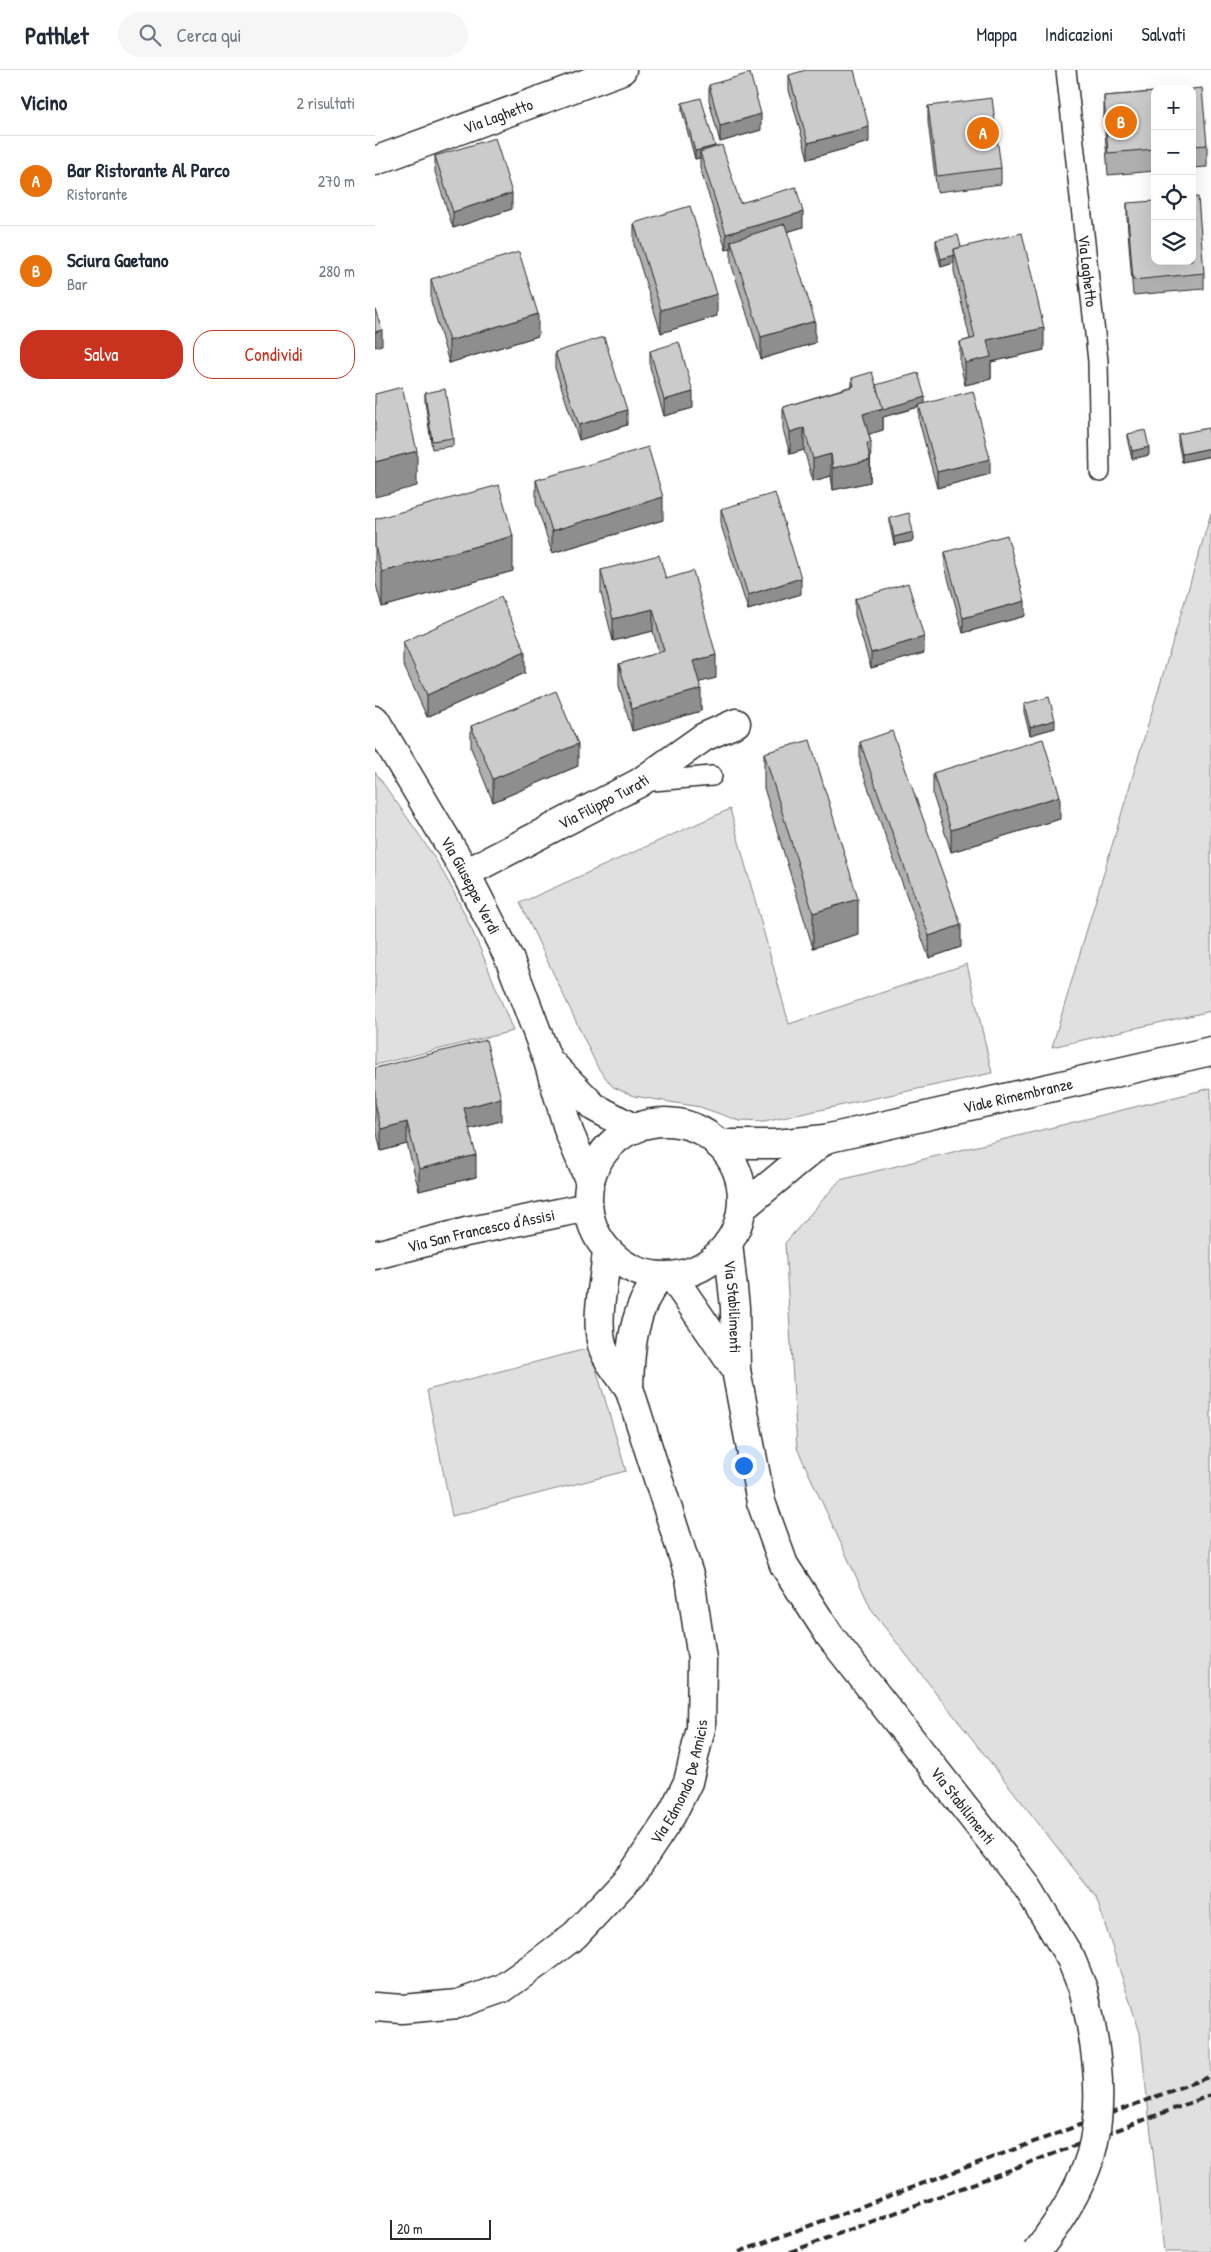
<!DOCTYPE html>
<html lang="it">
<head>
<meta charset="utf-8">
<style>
  body { margin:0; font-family:"Patrick Hand",sans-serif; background:#f6f6f7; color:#1f2937 }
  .controls { position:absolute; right:15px; top:15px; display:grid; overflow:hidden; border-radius:10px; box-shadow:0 5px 20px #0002 }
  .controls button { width:45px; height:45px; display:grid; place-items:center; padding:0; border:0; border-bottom:1px solid #e0e1e3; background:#fff; color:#1f2937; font:25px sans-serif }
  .scale { position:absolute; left:15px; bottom:12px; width:101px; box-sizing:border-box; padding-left:5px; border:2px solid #2b2b2b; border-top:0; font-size:14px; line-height:18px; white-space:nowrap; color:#2b2b2b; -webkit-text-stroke:4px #fff; paint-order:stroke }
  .you { position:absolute; left:368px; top:1395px; width:18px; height:18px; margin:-12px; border:4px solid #fff; border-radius:50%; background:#1a73e8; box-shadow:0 0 0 8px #1a73e833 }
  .badge { display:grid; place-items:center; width:32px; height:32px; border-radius:50%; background:#c8321e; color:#fff; font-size:16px; font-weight:700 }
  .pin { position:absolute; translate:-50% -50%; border:2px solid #fff; box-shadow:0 1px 5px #0006 }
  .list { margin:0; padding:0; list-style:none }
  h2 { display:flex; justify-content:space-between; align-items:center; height:65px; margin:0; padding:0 20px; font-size:21px }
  h2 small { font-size:16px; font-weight:400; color:#747a83 }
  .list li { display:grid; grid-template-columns:32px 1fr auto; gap:15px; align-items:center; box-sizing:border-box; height:90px; padding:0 20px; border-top:1px solid #e0e1e3 }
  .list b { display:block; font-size:19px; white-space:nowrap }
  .list p { margin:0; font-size:16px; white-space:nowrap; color:#747a83 }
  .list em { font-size:16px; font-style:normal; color:#747a83 }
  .actions { display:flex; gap:10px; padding:15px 20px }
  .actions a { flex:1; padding:11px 0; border:1px solid #c8321e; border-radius:20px; text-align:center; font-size:18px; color:#c8321e }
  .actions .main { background:#c8321e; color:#fff }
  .icon { flex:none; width:28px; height:28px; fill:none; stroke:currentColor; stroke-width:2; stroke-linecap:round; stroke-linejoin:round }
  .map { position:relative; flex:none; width:836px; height:2182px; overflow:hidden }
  header { display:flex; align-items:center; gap:30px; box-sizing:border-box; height:70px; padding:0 25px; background:#fff; border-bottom:1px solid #e0e1e3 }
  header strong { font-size:24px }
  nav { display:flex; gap:28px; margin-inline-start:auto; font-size:18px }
  .search { width:350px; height:45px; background:#f6f6f7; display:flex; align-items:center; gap:12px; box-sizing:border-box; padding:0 18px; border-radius:28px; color:#747a83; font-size:19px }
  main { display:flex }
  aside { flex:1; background:#fff }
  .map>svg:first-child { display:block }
  .green { fill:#e0e0e0; stroke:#868686 }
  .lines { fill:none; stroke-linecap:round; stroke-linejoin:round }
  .service-casing { stroke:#2b2b2b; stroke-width:22 }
  .minor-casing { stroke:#2b2b2b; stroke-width:31 }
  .tertiary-casing { stroke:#2b2b2b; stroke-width:31 }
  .service { stroke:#fff; stroke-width:19 }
  .minor { stroke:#fff; stroke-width:28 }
  .tertiary { stroke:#fff; stroke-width:28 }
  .rail { stroke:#2b2b2b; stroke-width:4; stroke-dasharray:8 4; stroke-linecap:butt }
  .tertiary-bridge-casing { stroke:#2b2b2b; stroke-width:31; stroke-linecap:butt }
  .tertiary-bridge { stroke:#fff; stroke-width:28 }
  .wall { fill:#afafaf; stroke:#2b2b2b }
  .shaded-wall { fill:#8e8e8e; stroke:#2b2b2b }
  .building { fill:#cbcbcb; stroke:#2b2b2b }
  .labels { text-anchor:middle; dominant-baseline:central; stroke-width:4.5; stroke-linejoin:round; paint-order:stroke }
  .street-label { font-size:16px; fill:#2b2b2b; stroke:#fff }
</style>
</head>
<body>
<header>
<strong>Pathlet</strong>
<div class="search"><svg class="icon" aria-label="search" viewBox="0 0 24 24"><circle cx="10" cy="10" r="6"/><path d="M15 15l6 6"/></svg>Cerca qui</div>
<nav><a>Mappa</a><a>Indicazioni</a><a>Salvati</a></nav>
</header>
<main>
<aside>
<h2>Vicino<small>2 risultati</small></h2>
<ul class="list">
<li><span class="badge" style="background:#e8710a">A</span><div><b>Bar Ristorante Al Parco</b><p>Ristorante</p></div><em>270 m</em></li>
<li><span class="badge" style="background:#e8710a">B</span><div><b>Sciura Gaetano</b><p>Bar</p></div><em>280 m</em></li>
</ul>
<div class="actions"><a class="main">Salva</a><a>Condividi</a></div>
</aside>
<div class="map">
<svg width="836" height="2182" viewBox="0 0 836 2182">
  <rect width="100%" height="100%" fill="#fff"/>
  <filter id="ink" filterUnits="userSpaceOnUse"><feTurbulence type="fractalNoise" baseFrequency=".02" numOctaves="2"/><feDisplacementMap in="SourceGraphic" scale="10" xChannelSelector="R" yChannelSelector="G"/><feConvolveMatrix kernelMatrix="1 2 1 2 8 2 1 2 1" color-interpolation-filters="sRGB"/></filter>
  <g filter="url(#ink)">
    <g class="green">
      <path d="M836 443V941L677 977Z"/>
      <path d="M0 702C19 729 39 756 57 784 92 839 114 901 138 961L0 995Z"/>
      <path d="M355 739 414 954 592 894 617 1003 389 1052 365 1051 325 1037 259 1026 238 1017 223 998 145 833Z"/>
      <path d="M836 1018V2182H789L765 1963 721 1827 497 1541 422 1378 410 1173 465 1110Z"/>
      <path d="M215 1278 251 1401 77 1446 52 1320Z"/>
    </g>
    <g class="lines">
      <g class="service-casing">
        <g id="service">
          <path id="s1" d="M691 0 723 291 725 402"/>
          <path d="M266 712 337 706"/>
        </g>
      </g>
      <g class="minor-casing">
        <g id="minor">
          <path id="s2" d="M91 803 264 713 329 667 361 653"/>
          <path id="s3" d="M343 1074H401L450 1069 836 981"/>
          <path d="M367 1138 450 1069"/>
          <path id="s4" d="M0 1185 91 1162 213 1137"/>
          <path d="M254 1318C255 1277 258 1239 285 1206"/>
          <path id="s5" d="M0 1937 27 1939 83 1934 128 1918 163 1893 200 1865 258 1803 296 1746 313 1712 326 1658 327 1589 315 1508 254 1318C244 1304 229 1288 226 1271 221 1242 230 1209 232 1180"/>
        </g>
      </g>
      <g class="tertiary-casing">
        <g id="tertiary">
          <path id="s6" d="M0 91 247 0"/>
          <path id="s7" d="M0 650 87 796 134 888 173 991 194 1062 215 1112"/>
          <path d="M176 993 219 1037 260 1059"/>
          <circle cx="290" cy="1129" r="77"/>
          <path id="s8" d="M353 1173 360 1237 361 1300 386 1432 409 1495 455 1566 653 1818 696 1889 708 1919"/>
          <path d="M297 1206 361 1300"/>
        </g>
      </g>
      <use href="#service" class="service"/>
      <use href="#minor" class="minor"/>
      <use href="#tertiary" class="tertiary"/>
      <g class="rail">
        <path d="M364 2182 836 2006"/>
        <path d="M415 2182 836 2025"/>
      </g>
      <g class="tertiary-bridge-casing">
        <path id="tertiary-bridge" d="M661 2182C685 2152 712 2109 719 2071 729 2020 720 1968 708 1919"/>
      </g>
      <use href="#tertiary-bridge" class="tertiary-bridge"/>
    </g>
    <g class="wall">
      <path d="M414 5 494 72 433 89 414 20Z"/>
      <path d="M334 15 386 60 345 72 334 30Z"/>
      <path d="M817 19 832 75V97L817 98Z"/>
      <path d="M780 22V101L733 105 729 48V26Z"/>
      <path d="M307 33 340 77 365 133 428 157 412 162 440 273 386 289 356 193V178L351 180 325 98V88L320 89 307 41Z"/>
      <path d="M553 36 626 98V114L562 122 553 52Z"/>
      <path d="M60 86 137 139 78 158 60 102Z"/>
      <path d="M752 133 829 203V219L758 225 752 149Z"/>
      <path d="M259 153 342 246 286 263 259 175Z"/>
      <path d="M561 170 586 177 669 280 616 292V309L590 315 585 294V272L595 269 579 201V193L566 197 561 178Z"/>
      <path d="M56 209 163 266 74 293 56 231Z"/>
      <path d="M275 281 318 338 289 346 275 297Z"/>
      <path d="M180 282 252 355 204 370 180 298Z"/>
      <path d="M477 308 501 315 550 334 615 404 562 418 544 351V337L508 347V360L494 364 496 373 495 412 458 420 456 406 438 411 429 380 415 384 408 359V337L477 316Z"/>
      <path d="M50 323 78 368V376L57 379 50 331Z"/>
      <path d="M753 364 774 385 757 389 753 372Z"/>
      <path d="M803 364 836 373V386L807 392 803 372Z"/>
      <path d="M161 410 288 450 177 483 161 433Z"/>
      <path d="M346 439 426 524 373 540 346 455Z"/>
      <path d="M515 448 538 471 519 475 515 456Z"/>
      <path d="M0 449 138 501 7 537 0 511Z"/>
      <path d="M570 482 650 546 588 563 570 497Z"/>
      <path d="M226 500 291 509 341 608 324 612 326 641 257 661 244 616V594L284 583 278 561 238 571 226 523Z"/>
      <path d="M480 529 549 583 496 598 480 545Z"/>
      <path d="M28 572 150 603 52 647 28 594Z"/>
      <path d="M649 634 680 658 655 665 649 642Z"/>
      <path d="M96 656 203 696 118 732 96 678Z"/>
      <path d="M485 672 586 877 554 888 485 695Z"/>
      <path d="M389 683 483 864 438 878 389 718Z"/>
      <path d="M558 703 685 749 576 782 558 725Z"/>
      <path d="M0 998 126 1051 94 1059 101 1107 44 1121 32 1074 6 1081 0 1055Z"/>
    </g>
    <g class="shaded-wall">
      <path d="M386 44V60L345 72V56Z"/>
      <path d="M494 57V72L433 89V73Z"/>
      <path d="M340 76V84L325 82V88L320 89V81Z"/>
      <path d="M137 123V139L78 158V142Z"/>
      <path d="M428 142V157L358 178 356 171V178L351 180V164Z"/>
      <path d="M579 185V193L566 197V189Z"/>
      <path d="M342 224V246L286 263V240Z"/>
      <path d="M163 244V266L74 293V271Z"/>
      <path d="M440 251V273L386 289V267Z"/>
      <path d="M669 258V280L616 292V309L590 315V293L612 270Z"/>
      <path d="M7 260V275L0 277V262Z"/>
      <path d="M318 322V338L289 346V330Z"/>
      <path d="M550 327V335L508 347V360L488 366V344Z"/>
      <path d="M252 340V355L204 370V355Z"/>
      <path d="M429 358V380L415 384V362Z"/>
      <path d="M774 377V385L757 389V381Z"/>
      <path d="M836 378V386L807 392V384Z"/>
      <path d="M42 381V416L0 427V392Z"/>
      <path d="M456 384V406L438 411V389Z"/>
      <path d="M615 389V404L562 418V402Z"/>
      <path d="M495 390V412L458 420V398Z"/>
      <path d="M288 427V450L177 483V461Z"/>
      <path d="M538 462V471L519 475V467Z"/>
      <path d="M138 466V501L7 537V502Z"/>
      <path d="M426 508V524L373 540V525Z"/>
      <path d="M650 531V546L588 563V548Z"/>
      <path d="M278 539V561L238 571V549Z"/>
      <path d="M549 567V583L496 598V583Z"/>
      <path d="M150 581V603L52 647V625Z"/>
      <path d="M341 585V608L318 614V591Z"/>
      <path d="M326 619V641L257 661V639Z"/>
      <path d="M680 650V658L655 665V657Z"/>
      <path d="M203 674V696L118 732V709Z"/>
      <path d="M685 726V749L576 782V760Z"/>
      <path d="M483 829V864L438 878V843Z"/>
      <path d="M586 855V877L554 888V866Z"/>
      <path d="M126 1028V1051L89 1060V1038Z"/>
      <path d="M32 1052V1074L6 1081V1059Z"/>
      <path d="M101 1085V1107L44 1121V1099Z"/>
    </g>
    <g class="building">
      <path d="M431 0H479L494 57 433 73 414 5Z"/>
      <path d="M375 3 386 44 345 56 334 15Z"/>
      <path d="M827 18 832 75 817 76V19Z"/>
      <path d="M780 22V79L733 83 729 26Z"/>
      <path d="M326 28 340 76 320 81 307 33Z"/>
      <path d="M617 28 626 98 562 106 553 36Z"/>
      <path d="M120 68 137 123 78 142 60 86Z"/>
      <path d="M347 75 365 133 421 117 428 142 351 164 325 82Z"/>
      <path d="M823 127 829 203 758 210 752 133 780 131V191H817V128Z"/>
      <path d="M315 136 342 224 286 240 259 153Z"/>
      <path d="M410 154 440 251 386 267 356 171Z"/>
      <path d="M647 163 669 258 612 270 616 287 590 293 585 272 600 268 579 179Z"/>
      <path d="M583 165 586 177 579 179V185L566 189 561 170Z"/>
      <path d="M144 182 163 244 74 271 56 209Z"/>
      <path d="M0 239 7 260 0 262Z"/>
      <path d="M229 267 252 340 204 355 180 282Z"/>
      <path d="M304 272 318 322 289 330 275 281Z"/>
      <path d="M497 302 508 338 488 344 496 373H492L495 390 458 398 456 384 438 389 429 358 415 362 408 337 479 316 477 308Z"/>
      <path d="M543 303 550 327 508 339 501 315Z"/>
      <path d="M27 317 42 381 0 392V324Z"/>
      <path d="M70 319 78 368 57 371 50 323Z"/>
      <path d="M598 321 615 389 562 402 544 335Z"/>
      <path d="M833 358 836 373V378L807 384 803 364Z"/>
      <path d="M770 360 774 377 757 381 753 364Z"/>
      <path d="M273 377 288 427 177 461 161 410Z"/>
      <path d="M124 415 138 466 7 502 0 476V449Z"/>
      <path d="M400 423 426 508 373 525 346 439Z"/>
      <path d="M534 443 538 462 519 467 515 448Z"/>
      <path d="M632 465 650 531 588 548 570 482Z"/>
      <path d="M284 485 291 509 318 501 341 585 318 591 326 619 257 639 244 594 289 581 278 539 238 549 226 500Z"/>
      <path d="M533 513 549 567 496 583 480 529Z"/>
      <path d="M126 527 150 581 52 625 28 572Z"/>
      <path d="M181 621 203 674 118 709 96 656Z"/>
      <path d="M674 627 680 650 655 657 649 634Z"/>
      <path d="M517 661 586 855 554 866 485 672Z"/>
      <path d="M668 669 685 726 576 760 558 703Z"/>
      <path d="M435 670 483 829 438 843 389 683Z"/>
      <path d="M111 970 126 1028 89 1038 101 1085 44 1099 32 1052 6 1059 0 1033V998Z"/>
    </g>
  </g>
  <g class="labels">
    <g class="street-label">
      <text stroke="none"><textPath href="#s6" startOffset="131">Via Laghetto</textPath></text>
      <text stroke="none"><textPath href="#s1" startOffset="202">Via Laghetto</textPath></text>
      <text stroke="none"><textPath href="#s2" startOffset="155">Via Filippo Turati</textPath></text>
      <text stroke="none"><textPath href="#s7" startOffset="191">Via Giuseppe Verdi</textPath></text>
      <text stroke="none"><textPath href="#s3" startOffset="305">Viale Rimembranze</textPath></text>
      <text stroke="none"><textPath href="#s4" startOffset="109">Via San Francesco d'Assisi</textPath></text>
      <text stroke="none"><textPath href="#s8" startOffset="64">Via Stabilimenti</textPath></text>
      <text stroke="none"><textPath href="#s5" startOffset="409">Via Edmondo De Amicis</textPath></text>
      <text stroke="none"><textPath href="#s8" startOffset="629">Via Stabilimenti</textPath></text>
    </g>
  </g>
</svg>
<div class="controls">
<button>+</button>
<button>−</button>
<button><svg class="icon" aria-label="locate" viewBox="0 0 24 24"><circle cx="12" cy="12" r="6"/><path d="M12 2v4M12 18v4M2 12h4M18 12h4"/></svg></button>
<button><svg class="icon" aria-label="layers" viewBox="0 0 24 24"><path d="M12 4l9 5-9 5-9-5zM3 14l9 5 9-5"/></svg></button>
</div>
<div class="scale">20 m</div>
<div class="you"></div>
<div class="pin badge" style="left:608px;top:63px;background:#e8710a">A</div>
<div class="pin badge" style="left:746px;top:52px;background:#e8710a">B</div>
</div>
</main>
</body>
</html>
